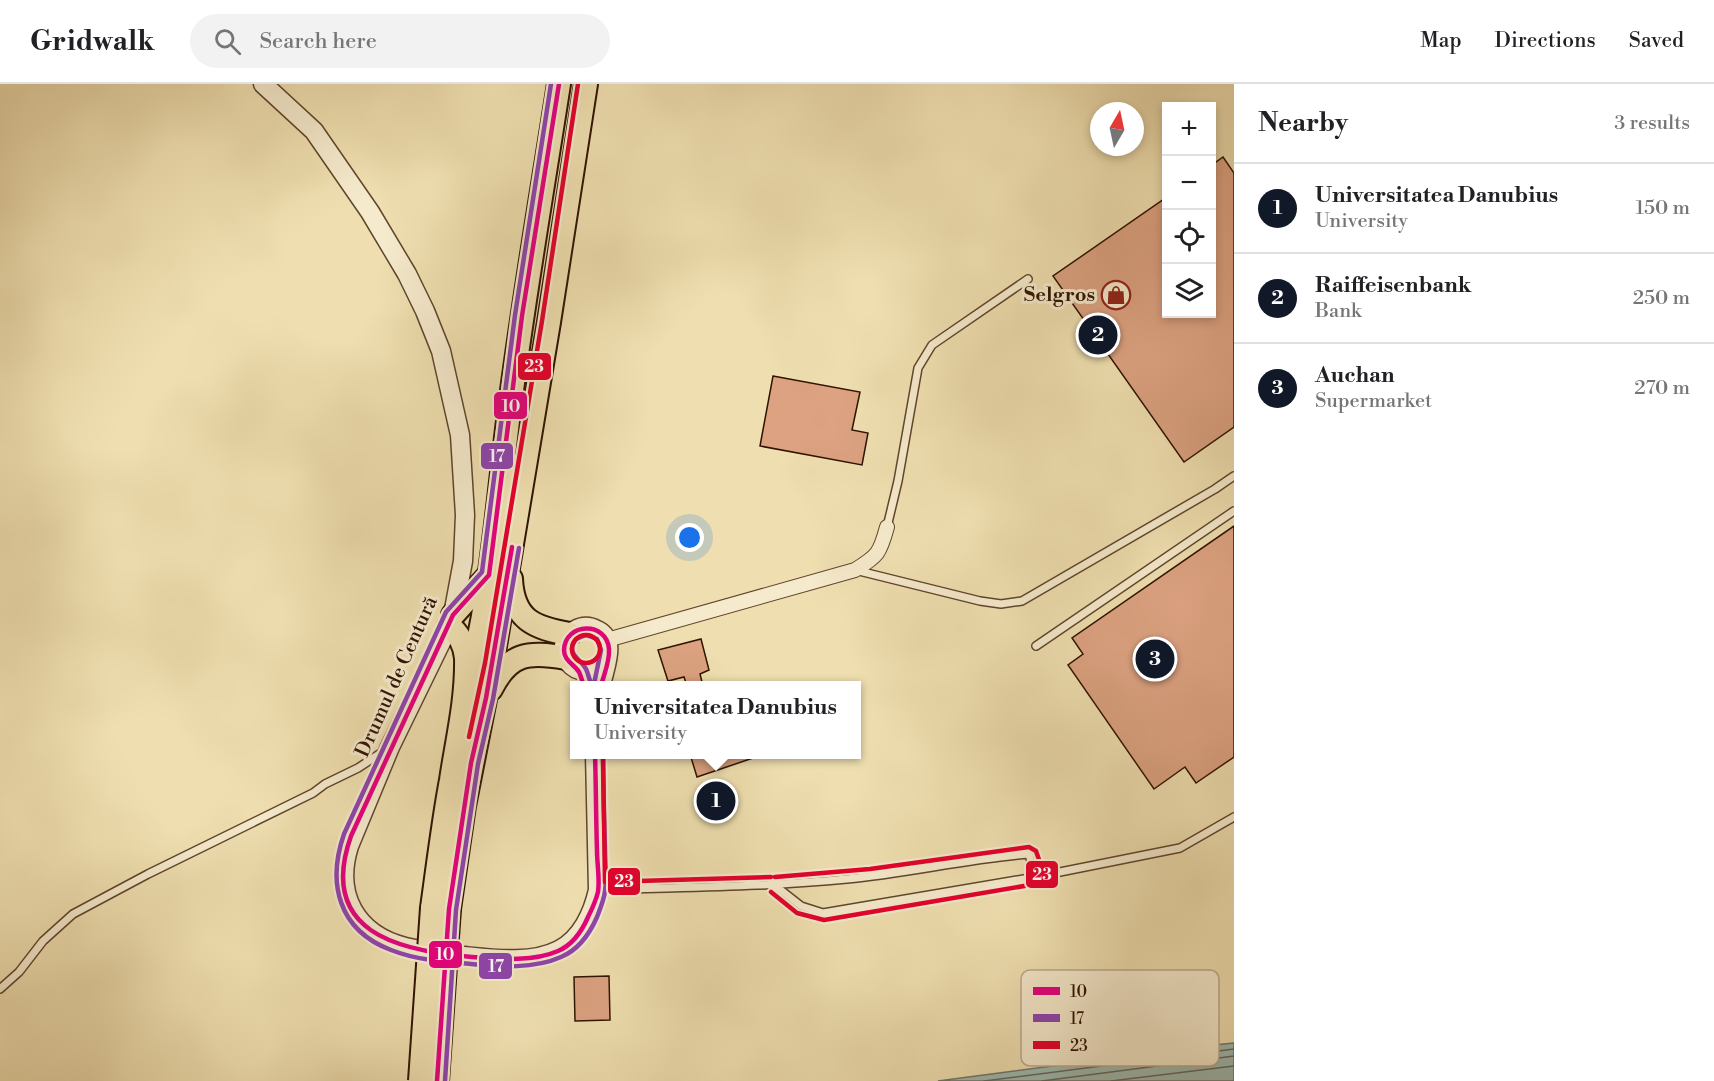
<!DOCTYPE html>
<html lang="en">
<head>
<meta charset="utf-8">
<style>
  body { margin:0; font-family:"Libre Bodoni",serif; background:#f2f2f2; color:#202124 }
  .controls { position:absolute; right:18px; top:18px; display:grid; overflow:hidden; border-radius:0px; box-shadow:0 3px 9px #0003 }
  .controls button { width:54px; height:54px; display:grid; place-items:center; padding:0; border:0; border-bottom:2px solid #e0e0e0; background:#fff; color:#202124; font:30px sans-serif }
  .compass { position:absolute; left:1090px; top:18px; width:54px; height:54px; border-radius:50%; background:#fff; box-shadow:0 3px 9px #0003; rotate:9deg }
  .you { position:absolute; left:690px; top:454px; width:21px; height:21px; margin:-15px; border:4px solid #fff; border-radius:50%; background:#1a73e8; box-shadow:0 0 0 9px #1a73e833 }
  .badge { display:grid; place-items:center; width:39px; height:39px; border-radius:50%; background:#111827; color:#fff; font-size:20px; font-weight:700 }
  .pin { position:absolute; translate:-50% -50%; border:3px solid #fff; box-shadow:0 2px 6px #0006 }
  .popup { position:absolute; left:570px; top:597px; width:291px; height:78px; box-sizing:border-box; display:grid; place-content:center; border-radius:0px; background:#fff; filter:drop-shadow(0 2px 4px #0005); font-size:20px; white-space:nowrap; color:#757577 }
  .popup b { font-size:22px; color:#202124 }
  .popup::after { content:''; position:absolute; left:50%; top:100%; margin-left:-12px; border:12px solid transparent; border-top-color:#fff }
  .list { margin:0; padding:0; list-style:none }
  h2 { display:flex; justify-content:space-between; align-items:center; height:78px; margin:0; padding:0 24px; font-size:26px }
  h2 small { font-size:20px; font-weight:400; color:#757577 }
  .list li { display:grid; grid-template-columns:39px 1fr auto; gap:18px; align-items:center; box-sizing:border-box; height:90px; padding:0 24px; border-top:2px solid #e0e0e0 }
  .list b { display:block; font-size:22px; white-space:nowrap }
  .list p { margin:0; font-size:20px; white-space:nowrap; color:#757577 }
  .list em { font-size:20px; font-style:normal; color:#757577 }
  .icon { flex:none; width:33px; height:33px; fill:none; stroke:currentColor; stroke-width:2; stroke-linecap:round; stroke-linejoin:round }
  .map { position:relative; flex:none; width:1234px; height:997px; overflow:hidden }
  header { display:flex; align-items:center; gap:36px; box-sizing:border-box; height:84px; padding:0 30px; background:#fff; border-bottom:2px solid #e0e0e0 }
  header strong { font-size:28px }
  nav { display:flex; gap:33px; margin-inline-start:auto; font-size:21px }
  .search { width:420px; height:54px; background:#f2f2f2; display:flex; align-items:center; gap:15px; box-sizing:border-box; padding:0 21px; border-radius:33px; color:#757577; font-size:22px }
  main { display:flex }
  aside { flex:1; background:#fff }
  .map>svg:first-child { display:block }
  .water { fill:#9cbbb4; stroke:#70776c; stroke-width:1.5 }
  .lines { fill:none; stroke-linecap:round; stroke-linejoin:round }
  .shore { stroke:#66665a; stroke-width:1.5 }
  .building { fill:#dca281; stroke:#2f1200; stroke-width:1.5 }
  .service-casing { stroke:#5f452c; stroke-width:10 }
  .minor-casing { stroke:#5f452c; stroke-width:16 }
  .tertiary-casing { stroke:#5f452c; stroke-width:21 }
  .primary-casing { stroke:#2f1200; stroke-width:26 }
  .service { stroke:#f5eacc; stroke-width:7 }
  .minor { stroke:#f5eacc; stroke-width:14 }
  .tertiary { stroke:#f5eacc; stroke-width:18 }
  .primary { stroke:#efdfb0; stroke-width:22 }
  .primary-bridge-casing { stroke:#2f1200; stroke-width:26; stroke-linecap:butt }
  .primary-bridge { stroke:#efdfb0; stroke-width:22 }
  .bus-1-casing { stroke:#f5eacc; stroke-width:9 }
  .bus-2-casing { stroke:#f5eacc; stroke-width:9 }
  .bus-3-casing { stroke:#f5eacc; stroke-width:9 }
  .bus-1 { stroke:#e5007d; stroke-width:4.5 }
  .bus-2 { stroke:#8e44ad; stroke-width:4.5 }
  .bus-3 { stroke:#e4002b; stroke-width:4.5 }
  .labels { text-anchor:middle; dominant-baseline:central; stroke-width:6; stroke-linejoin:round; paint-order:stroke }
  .poi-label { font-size:20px; font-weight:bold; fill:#2f1200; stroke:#f5eacc; text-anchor:end }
  .street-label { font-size:20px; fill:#2f1200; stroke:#f5eacc }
  .key { fill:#f5eacc; stroke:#baa98f; stroke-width:1.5 }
  .key-label { font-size:16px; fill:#2f1200 }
  .line-badge { stroke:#f5eacc; stroke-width:2 }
  .badge-label { font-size:16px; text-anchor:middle; font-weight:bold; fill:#fff }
</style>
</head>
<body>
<header>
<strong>Gridwalk</strong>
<div class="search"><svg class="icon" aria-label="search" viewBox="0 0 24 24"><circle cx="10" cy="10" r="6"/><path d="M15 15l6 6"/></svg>Search here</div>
<nav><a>Map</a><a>Directions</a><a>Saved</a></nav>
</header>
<main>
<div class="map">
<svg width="1234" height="997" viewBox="0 0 1234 997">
  <rect width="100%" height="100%" fill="#efdfb0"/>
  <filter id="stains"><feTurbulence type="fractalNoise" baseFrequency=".00333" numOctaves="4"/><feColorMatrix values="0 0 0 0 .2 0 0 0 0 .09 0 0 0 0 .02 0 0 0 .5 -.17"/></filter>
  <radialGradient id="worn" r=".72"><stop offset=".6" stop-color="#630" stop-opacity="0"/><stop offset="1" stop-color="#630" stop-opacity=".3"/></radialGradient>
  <path class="water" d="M1234 959V997H938L1214 961Z"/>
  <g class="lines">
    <g class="shore">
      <path d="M984 997 1234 965"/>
      <path d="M1042 997 1234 972"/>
      <path d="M1111 997 1234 982"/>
    </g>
  </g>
  <g class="building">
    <path d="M1223 73 1234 89V343L1184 378 1053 192 1167 113V230H1212V81Z"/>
    <path d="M773 292 860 308 852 346 868 349 862 381 760 362Z"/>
    <path d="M1234 442V673L1196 699 1185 683 1154 705 1068 581 1083 570 1072 554Z"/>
    <path d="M701 555 709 586 700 590 703 602H687L684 593 668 597 658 566Z"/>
    <path d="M690 670H759V672L697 693Z"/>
    <path d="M609 892 610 936 575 937 574 893Z"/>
  </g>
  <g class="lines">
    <g class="service-casing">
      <g id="service">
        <path d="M887 443 898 397 918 284 932 261 1028 195"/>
        <path d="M855 486 980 517 1001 520 1022 517 1215 405 1234 392"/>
        <path d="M1036 562 1234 427"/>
        <path d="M1035 793 1180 764 1234 733"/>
        <path d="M600 806C683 803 765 803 847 795 908 789 968 775 1029 770L1035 793 823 829 801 822 773 800"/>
        <path d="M0 905 19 888 43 857 73 830 148 790 313 709 325 700 358 684 384 667"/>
      </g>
    </g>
    <g class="minor-casing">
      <path id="minor" d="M607 556 855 486C878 472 880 469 887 443"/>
    </g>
    <g class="tertiary-casing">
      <g id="tertiary">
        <path d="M263 0 314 47 370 128 407 190 425 227 441 267 460 351 465 431 463 477 453 531 449 542 390 663 349 762C334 810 355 850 405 863 425 868 445 869 464 872 494 875 532 880 559 866 581 855 593 829 598 806L595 670"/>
        <path d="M601 602C604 584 618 556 597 546 590 542 582 542 575 546 547 563 576 606 606 577"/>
      </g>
    </g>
    <g class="primary-casing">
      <g id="primary">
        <path d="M511 495C513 536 534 544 570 550"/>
        <path d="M453 531 489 491"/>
        <path d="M491 605C509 569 528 567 566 574"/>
        <path d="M465 612C491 520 497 423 509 329 523 219 542 109 559 0"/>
        <path d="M432 824C438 781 443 739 451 696 457 656 467 615 466 574 465 562 459 549 449 542"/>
        <path d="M449 825 464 722 492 580 549 238 586 0"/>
      </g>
    </g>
    <use href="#service" class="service"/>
    <use href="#minor" class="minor"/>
    <use href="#tertiary" class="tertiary"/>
    <use href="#primary" class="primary"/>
    <g class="primary-bridge-casing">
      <g id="primary-bridge">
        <path d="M420 997 432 824"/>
        <path d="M437 997 449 825"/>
      </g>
    </g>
    <use href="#primary-bridge" class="primary-bridge"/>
    <g class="bus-1-casing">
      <g id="bus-1">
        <path d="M559 0 522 232 489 491 453 531 351 752C317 848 398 867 472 873 500 875 533 878 558 867 572 861 582 847 588 833 592 825 596 816 598 808 600 795 597 780 597 767 596 735 596 703 595 670"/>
        <path d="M584 602C582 597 581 592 579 588 574 580 564 577 564 566 565 538 607 537 609 565 610 577 604 590 601 602"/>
        <path d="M437 997 449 825 471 679 486 614 512 463"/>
      </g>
    </g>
    <g class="bus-2-casing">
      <g id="bus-2">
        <path d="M551 0 515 231 482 488 446 528 344 750C327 799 338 846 391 866 416 876 445 878 471 880 500 883 534 885 561 873 578 866 590 849 597 833 600 825 604 816 605 807 607 794 605 779 605 766 604 734 603 702 603 670"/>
        <path d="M591 599C589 595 588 589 586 585 579 573 565 570 576 555L586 551 597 555 601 566 594 600"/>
        <path d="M445 997 456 826 478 680 493 615 519 464"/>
      </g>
    </g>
    <g class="bus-3-casing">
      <g id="bus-3">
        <circle cx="586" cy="565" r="14"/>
        <path d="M469 653 485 579 542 237 578 0"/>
        <path d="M603 670 605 798 771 793"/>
        <path d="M771 808 797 829 824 836 1036 800C1048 794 1039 777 1036 767L1029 763 870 785 775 793"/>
      </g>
    </g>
    <use href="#bus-1" class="bus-1"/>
    <use href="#bus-2" class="bus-2"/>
    <use href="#bus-3" class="bus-3"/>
  </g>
  <defs>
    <g id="shop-ring" transform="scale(1.5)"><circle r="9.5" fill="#f5eacc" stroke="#8f2418" stroke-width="1.5"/><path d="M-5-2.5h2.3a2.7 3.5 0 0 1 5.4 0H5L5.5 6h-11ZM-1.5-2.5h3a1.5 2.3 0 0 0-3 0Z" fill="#8f2418"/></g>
  </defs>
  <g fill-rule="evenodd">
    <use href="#shop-ring" x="1116" y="211"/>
  </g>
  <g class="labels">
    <g class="poi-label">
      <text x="1095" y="211">Selgros</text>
    </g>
    <g class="street-label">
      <text transform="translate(397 593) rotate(-66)">Drumul de Centură</text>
    </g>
  </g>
  <rect x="1021" y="886" width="198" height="96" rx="9" class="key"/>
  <rect x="1033" y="903" width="27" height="8" fill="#e5007d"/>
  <rect x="1033" y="930" width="27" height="8" fill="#8e44ad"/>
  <rect x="1033" y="957" width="27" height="8" fill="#e4002b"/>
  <g class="key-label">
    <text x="1070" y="913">10</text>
    <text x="1070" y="940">17</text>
    <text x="1070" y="967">23</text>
  </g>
  <g class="line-badge">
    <rect x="517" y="268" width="35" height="29" rx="6" fill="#e4002b"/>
    <rect x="493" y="307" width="35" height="29" rx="6" fill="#e5007d"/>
    <rect x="480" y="358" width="34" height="28" rx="6" fill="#8e44ad"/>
    <rect x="1025" y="776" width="34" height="29" rx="6" fill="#e4002b"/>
    <rect x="607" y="783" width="34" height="29" rx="6" fill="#e4002b"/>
    <rect x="428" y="856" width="35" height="29" rx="6" fill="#e5007d"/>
    <rect x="478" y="868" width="35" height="28" rx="6" fill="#8e44ad"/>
  </g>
  <g class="badge-label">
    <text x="534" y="288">23</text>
    <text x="511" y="328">10</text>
    <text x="497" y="378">17</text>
    <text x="1042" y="796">23</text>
    <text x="624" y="803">23</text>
    <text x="445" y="876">10</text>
    <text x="496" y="888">17</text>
  </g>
  <rect width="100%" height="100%" filter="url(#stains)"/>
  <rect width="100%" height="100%" fill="url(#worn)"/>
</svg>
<div class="controls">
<button>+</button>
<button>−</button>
<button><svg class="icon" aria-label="locate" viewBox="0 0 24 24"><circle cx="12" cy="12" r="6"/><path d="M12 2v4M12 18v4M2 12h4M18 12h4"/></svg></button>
<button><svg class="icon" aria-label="layers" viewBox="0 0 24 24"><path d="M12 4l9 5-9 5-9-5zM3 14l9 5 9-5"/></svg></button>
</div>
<svg class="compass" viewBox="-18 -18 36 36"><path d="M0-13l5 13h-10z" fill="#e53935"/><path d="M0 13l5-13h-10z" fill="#757577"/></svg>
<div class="you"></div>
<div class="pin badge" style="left:716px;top:717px">1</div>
<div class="popup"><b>Universitatea Danubius</b>University</div>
<div class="pin badge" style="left:1098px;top:251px">2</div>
<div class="pin badge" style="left:1155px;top:575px">3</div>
</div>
<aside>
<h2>Nearby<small>3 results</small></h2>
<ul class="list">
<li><span class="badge">1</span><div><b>Universitatea Danubius</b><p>University</p></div><em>150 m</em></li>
<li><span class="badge">2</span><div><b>Raiffeisenbank</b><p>Bank</p></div><em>250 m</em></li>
<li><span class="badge">3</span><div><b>Auchan</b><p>Supermarket</p></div><em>270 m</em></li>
</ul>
</aside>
</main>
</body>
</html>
